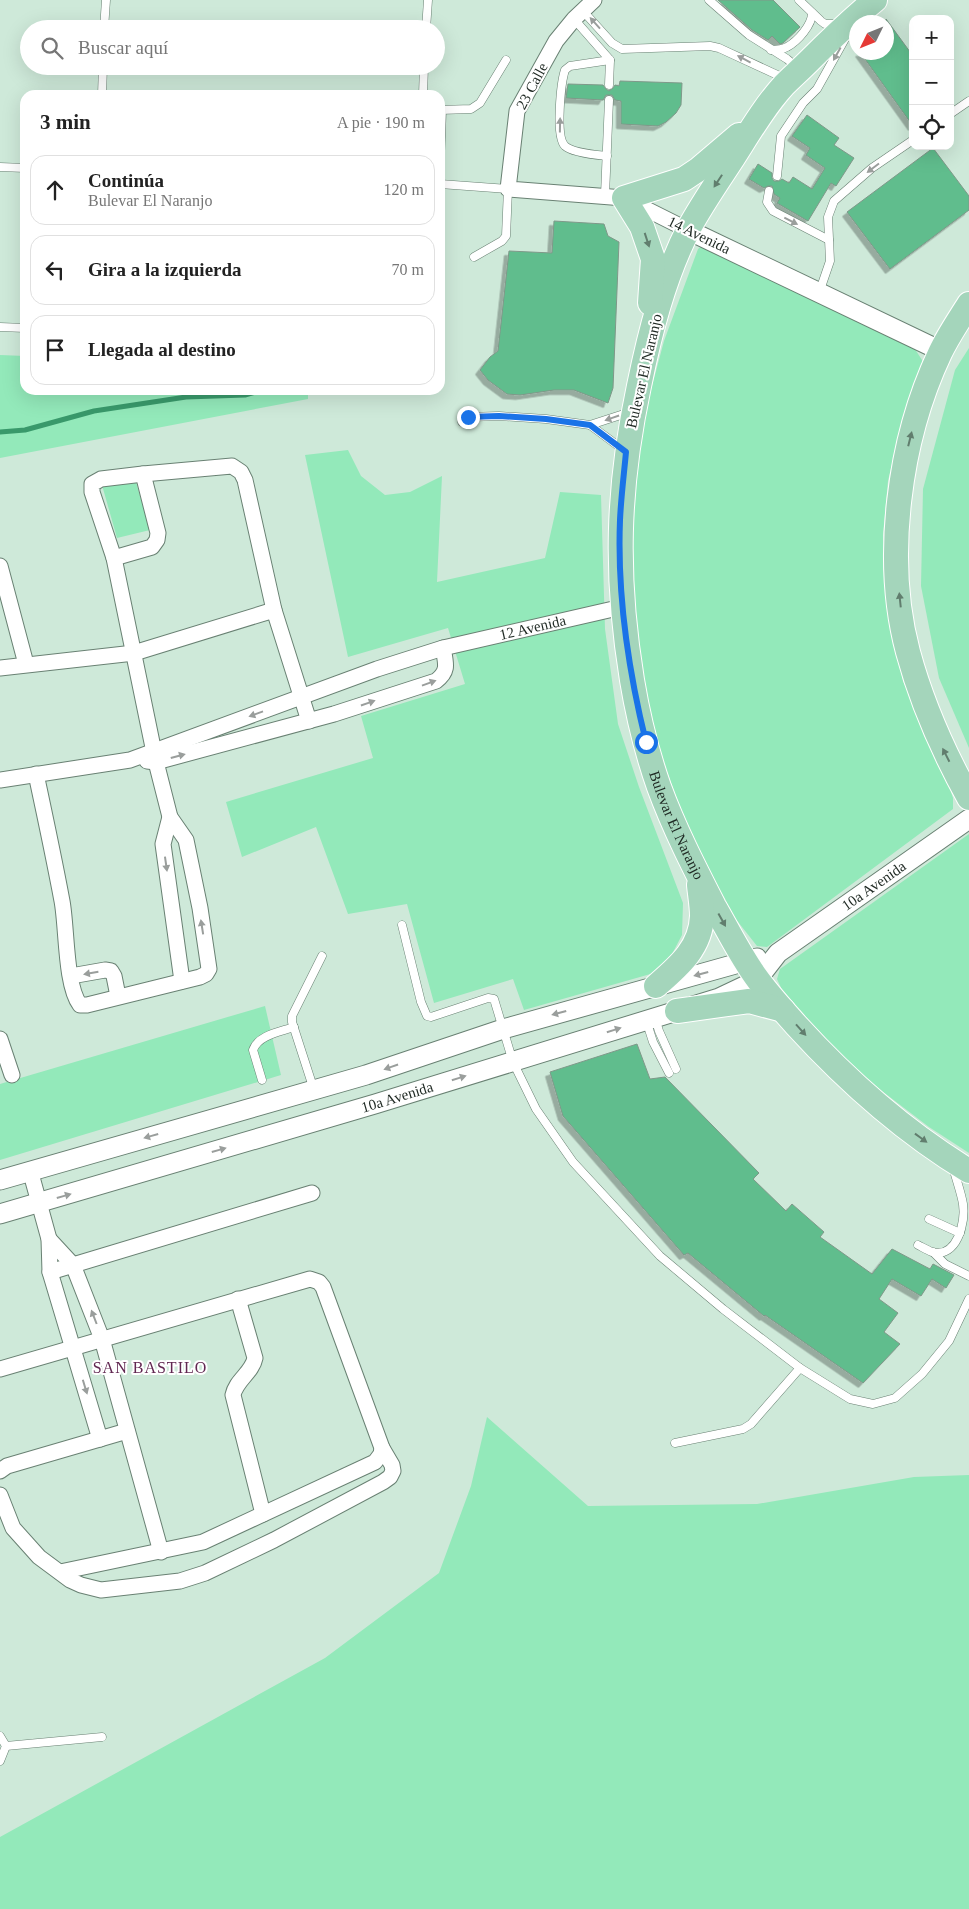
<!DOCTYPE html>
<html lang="es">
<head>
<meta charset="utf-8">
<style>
  body { margin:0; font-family:"Times New Roman",serif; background:#f6f6f6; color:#222 }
  .controls { position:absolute; right:15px; top:15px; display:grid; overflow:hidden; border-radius:10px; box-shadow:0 5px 20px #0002 }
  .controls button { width:45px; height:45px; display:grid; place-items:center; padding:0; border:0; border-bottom:1px solid #e0e0e0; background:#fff; color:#222; font:25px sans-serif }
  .compass { position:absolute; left:849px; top:15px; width:45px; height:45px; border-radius:50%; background:#fff; box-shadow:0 5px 20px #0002; rotate:227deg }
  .stop { position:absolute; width:15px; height:15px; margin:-11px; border:4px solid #1a73e8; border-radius:50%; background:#fff }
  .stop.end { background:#1a73e8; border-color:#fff; box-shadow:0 1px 5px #0008 }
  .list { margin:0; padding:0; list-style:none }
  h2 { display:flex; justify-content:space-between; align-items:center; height:65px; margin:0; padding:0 20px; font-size:21px }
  h2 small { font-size:16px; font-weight:400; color:#767676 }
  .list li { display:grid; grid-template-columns:32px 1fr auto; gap:15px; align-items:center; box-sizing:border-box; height:70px; margin:0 10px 10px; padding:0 10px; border:1px solid #e0e0e0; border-radius:15px }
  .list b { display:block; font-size:19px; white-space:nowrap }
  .list p { margin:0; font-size:16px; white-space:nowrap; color:#767676 }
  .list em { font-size:16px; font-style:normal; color:#767676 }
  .icon { flex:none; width:28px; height:28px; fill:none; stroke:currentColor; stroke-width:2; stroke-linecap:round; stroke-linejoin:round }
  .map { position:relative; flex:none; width:969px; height:1909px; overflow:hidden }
  .search { position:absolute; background:#fff; box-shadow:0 5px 20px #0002; left:20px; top:20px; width:425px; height:55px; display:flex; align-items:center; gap:12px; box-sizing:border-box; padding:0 18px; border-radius:28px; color:#767676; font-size:19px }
  .panel { position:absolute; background:#fff; box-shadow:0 5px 20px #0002; left:20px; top:90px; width:425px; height:305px; border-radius:15px }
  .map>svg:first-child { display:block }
  .green { fill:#93e9ba }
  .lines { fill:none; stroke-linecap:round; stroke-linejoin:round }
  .stream { stroke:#39996b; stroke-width:5 }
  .building { fill:#60bd8d; stroke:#7f9889; filter:url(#shadow) }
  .service-casing { stroke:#698173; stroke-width:9 }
  .minor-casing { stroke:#698173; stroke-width:17 }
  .tertiary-casing { stroke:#698173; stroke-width:21 }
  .primary-casing { stroke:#fff; stroke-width:26 }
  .service { stroke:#fff; stroke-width:8 }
  .minor { stroke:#fff; stroke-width:15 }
  .tertiary { stroke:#fff; stroke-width:19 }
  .primary { stroke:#a4d5bb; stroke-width:24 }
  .oneway { fill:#9a9e9c }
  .oneway2 { fill:#617e6e }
  .route { stroke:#1a73e8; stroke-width:6 }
  .labels { text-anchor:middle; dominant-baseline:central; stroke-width:4; stroke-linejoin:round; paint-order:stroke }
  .street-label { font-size:15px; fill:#1e2822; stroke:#fff }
  .neighbourhood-label { font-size:16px; letter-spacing:1px; fill:#612751; stroke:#fff }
</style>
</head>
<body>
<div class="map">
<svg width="969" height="1909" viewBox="0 0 969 1909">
  <defs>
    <filter id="shadow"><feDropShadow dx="-4.5" dy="4.5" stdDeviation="0" flood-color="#0004"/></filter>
  </defs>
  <rect width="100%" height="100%" fill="#cee9d9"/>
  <g class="green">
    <path d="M703 245 911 343 922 360V372L901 425 888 481 883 535 888 611 903 681 948 783 953 798V809L767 947 757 946 731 913 687 826 664 764 645 692 636 621 631 527 636 446 664 341 698 249Z"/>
    <path d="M969 348V748L939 678 921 586 923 489 955 370Z"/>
    <path d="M0 355 25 356V390H308V399L0 458Z"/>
    <path d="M348 450 361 476 385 495 410 492 442 476 437 582 545 558 560 492 601 495 605 629 618 724 639 787 683 903 682 935 671 956 654 973 524 1010 513 979 434 1003 407 904 348 914 316 827 242 857 226 802 373 758 361 716 465 684 448 628 348 657 305 455Z"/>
    <path d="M134 475 150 530 117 538 102 485Z"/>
    <path d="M969 834V1153L929 1127 857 1072 783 992 777 979 780 969Z"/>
    <path d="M265 1006 281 1075 0 1160V1084Z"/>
    <path d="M487 1417 588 1506 757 1504 914 1477 969 1475V1909H0V1837L325 1658 439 1573 471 1486Z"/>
  </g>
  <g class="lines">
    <path class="stream" d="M0 432 25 430 94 411 186 397 245 395 263 390"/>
  </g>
  <g class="building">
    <path d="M718 0H773L800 27 783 43 780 44 772 36 768 40 752 30Z"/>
    <path d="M886 19 913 56V126L860 52H886Z"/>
    <path d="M620 81 682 83 681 105 676 113 666 122 658 126 621 124V101L615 100 612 95H606L603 100 566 98 568 84 603 85 606 89 609 91 613 88 615 85 619 86Z"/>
    <path d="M807 115 839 138 834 145 854 158 836 186 831 183 808 221 777 203 780 198 774 194 772 186H768L764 188 749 179 758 164 772 173V178L774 181H779L782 179 789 183 793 177 812 189 825 168 806 155 810 148 792 136Z"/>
    <path d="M933 148 969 196V210L890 269 847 212Z"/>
    <path d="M554 221 604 224 608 236 619 242 613 388 608 403 574 390H554L520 395 507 394 488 380 480 370 490 357 498 351 509 251 552 253Z"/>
    <path d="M637 1044 650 1079 665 1077 759 1173 753 1179 786 1211 792 1204 824 1232 820 1237 872 1274 892 1249 930 1269 933 1264 954 1275 946 1288 932 1279 921 1296 892 1279 879 1299 898 1313 884 1332 900 1344 863 1383 765 1315 764 1316 688 1253 684 1255 563 1116 550 1072Z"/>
  </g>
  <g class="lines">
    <g class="service-casing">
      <g id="service">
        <path d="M709 0 749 35 787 59 799 69"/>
        <path d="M799 0 821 21 825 24H840"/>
        <path d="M583 11 612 43 622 49 710 46 719 48 786 79"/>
        <path d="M574 19 610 60 609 85"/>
        <path d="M104 29 106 0"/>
        <path d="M426 29 428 0"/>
        <path d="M771 50C777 50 782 50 787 47 798 41 812 25 812 13"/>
        <path d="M102 95 103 66"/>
        <path d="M423 95 424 66"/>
        <path d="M440 110 471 109 480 103 506 60"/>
        <path d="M950 114 969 101"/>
        <path d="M607 156C597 155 572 153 565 146 555 137 561 82 565 70L570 66 610 60"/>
        <path d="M440 164 442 110"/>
        <path d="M0 167 25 168"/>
        <path d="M777 176 781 136 803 103 817 89 846 37"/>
        <path d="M440 184 508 189 506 236 502 241 474 257"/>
        <path d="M769 191 767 202 773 211 829 240"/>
        <path d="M605 195 609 100"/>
        <path d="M819 293 830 261 828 217 834 201 872 168 913 140"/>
        <path d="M0 327 25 328"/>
        <path d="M462 422 468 417 499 416 546 419 590 425 630 412"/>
        <path d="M590 425 625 451"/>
        <path d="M402 925 421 1002 427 1016 431 1017 488 998 494 999 513 1062 536 1109 573 1162 660 1256 723 1309 800 1368 850 1399 873 1404 895 1398 922 1374 949 1341 969 1299"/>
        <path d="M655 1018 659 1031 676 1069"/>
        <path d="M646 1020 653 1042 669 1073"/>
        <path d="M262 1080 253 1050C258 1035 280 1032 294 1027"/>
        <path d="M314 1090 292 1022V1016L322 956"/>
        <path d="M929 1219 960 1233"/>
        <path d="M918 1245C922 1247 927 1250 932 1252 957 1259 966 1222 963 1204 961 1192 956 1179 953 1167"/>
        <path d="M933 1252 945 1264 969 1276"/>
        <path d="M675 1443 743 1429 751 1424 800 1368"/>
        <path d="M0 1736 6 1746 0 1761"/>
        <path d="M6 1746 102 1737"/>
      </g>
    </g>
    <g class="minor-casing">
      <g id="minor">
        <path d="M594 0 574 19 556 41 517 111 508 189 624 198 688 230"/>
        <path d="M114 558 152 547 157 540 158 533 143 474"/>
        <path d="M0 566 26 664"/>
        <path d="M0 668 134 653 274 610"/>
        <path d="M147 761 156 762 334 714 436 681C449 671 446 664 443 648"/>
        <path d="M36 774C45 816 54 858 62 901 67 927 65 985 80 1005H87L200 977 206 974 209 969 200 908 186 840 170 817 156 762 114 558 92 492V484L101 479 143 474 232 466 241 472 245 480 274 610 309 721"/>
        <path id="s1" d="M0 780 130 760 377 669 443 648 622 607"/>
        <path d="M170 817 163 844 182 981"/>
        <path d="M71 976 105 970 111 971 114 976 118 996"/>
        <path d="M0 1039 12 1075"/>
        <path d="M30 1170 49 1239 50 1272 100 1439"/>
        <path d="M49 1239 73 1265 102 1339 161 1552"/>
        <path d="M50 1272 312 1193"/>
        <path d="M238 1299 255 1358C252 1373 236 1380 233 1395L263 1514"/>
        <path d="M0 1369 310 1279 319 1282 323 1287 382 1448 381 1454 375 1462 203 1542 60 1572"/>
        <path d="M0 1471 7 1466 127 1431"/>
        <path d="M0 1495 13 1528 39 1557 70 1580 81 1585 101 1590 180 1581 205 1573 274 1540 383 1482 390 1477 393 1471 392 1465 382 1448"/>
      </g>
    </g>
    <g class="tertiary-casing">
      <g id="tertiary">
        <path d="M688 230 941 351"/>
        <path d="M0 1180 366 1075 503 1029 757 958"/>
        <path id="s2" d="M0 1214 375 1104 719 998 757 980 778 953 969 819"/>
      </g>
    </g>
    <g class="primary-casing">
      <g id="primary">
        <path id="s3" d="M875 0C852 19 830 40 809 61 801 69 792 77 784 85 764 107 749 133 733 158 718 181 702 204 689 228 664 277 650 332 639 386 617 489 615 576 632 680 638 716 647 753 659 787 674 828 694 867 714 906 728 930 740 955 756 977 768 994 782 1009 796 1025 848 1082 903 1131 969 1171"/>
        <path d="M650 303 653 259 642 227 624 198 684 179 699 169 739 135"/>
        <path d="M969 304C959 320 948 336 940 353 899 440 883 559 908 652 922 704 943 751 969 798"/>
        <path d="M656 986C678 967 701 948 702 916 702 906 700 895 699 885"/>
        <path d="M677 1011 749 1001 783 1010"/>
      </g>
    </g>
    <use href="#service" class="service"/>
    <use href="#minor" class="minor"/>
    <use href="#tertiary" class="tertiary"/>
    <use href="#primary" class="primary"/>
  </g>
  <defs><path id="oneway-solid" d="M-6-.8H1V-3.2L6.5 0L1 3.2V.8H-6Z" transform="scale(1.25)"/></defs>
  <g class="oneway">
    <use href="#oneway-solid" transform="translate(595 23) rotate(-132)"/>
    <use href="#oneway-solid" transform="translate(837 54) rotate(119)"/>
    <use href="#oneway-solid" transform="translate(744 59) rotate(-152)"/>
    <use href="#oneway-solid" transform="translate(560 125) rotate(-89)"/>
    <use href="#oneway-solid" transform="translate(873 168) rotate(143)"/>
    <use href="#oneway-solid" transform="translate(791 221) rotate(27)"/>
    <use href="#oneway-solid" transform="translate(612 418) rotate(161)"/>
    <use href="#oneway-solid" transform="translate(429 683) rotate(-20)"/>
    <use href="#oneway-solid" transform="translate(368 703) rotate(-19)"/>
    <use href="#oneway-solid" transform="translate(256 714) rotate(160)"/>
    <use href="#oneway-solid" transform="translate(178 756) rotate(-15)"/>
    <use href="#oneway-solid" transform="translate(166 864) rotate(82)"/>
    <use href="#oneway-solid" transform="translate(202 927) rotate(-99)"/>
    <use href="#oneway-solid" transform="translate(91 973) rotate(170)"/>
    <use href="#oneway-solid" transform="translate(701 974) rotate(165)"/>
    <use href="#oneway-solid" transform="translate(559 1013) rotate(165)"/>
    <use href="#oneway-solid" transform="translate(614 1030) rotate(-17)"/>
    <use href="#oneway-solid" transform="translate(391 1067) rotate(161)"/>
    <use href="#oneway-solid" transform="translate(459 1078) rotate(-17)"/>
    <use href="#oneway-solid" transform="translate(151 1136) rotate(164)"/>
    <use href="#oneway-solid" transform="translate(219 1150) rotate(-16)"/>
    <use href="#oneway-solid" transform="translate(64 1196) rotate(-16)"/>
    <use href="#oneway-solid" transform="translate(94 1317) rotate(-111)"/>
    <use href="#oneway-solid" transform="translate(85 1387) rotate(73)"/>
  </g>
  <g class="oneway2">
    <use href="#oneway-solid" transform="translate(718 181) rotate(123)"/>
    <use href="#oneway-solid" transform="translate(647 240) rotate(72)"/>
    <use href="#oneway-solid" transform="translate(910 439) rotate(-76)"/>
    <use href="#oneway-solid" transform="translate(900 600) rotate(-96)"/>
    <use href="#oneway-solid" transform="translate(946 755) rotate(-117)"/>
    <use href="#oneway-solid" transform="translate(722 920) rotate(61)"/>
    <use href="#oneway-solid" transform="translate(801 1030) rotate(48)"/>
    <use href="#oneway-solid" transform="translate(921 1138) rotate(36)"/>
  </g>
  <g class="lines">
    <path class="route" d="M468 417 499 416 546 419 590 425 626 452C624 474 621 497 620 520 617 595 628 669 646 742"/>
  </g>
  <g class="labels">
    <g class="street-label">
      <text transform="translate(532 86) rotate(-62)">23 Calle</text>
      <text transform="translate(699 235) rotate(26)">14 Avenida</text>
      <text transform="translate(644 371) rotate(-77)">Bulevar El Naranjo</text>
      <text stroke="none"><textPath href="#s1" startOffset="556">12 Avenida</textPath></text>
      <text stroke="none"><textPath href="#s3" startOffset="911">Bulevar El Naranjo</textPath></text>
      <text stroke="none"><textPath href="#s2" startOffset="944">10a Avenida</textPath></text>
      <text stroke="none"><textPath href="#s2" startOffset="414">10a Avenida</textPath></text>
    </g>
    <g class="neighbourhood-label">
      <text x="150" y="1367">SAN BASTILO</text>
    </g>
  </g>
</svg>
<div class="controls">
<button>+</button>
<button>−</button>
<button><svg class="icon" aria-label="locate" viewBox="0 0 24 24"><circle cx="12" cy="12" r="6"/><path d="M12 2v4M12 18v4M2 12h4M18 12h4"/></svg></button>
</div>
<svg class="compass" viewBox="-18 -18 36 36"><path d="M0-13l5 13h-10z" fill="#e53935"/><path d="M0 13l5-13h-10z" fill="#767676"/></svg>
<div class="stop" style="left:646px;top:742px"></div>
<div class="stop end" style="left:468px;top:417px"></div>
<div class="search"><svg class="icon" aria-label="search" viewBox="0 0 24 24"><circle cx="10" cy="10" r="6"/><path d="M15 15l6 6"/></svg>Buscar aquí</div>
<section class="panel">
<h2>3 min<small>A pie · 190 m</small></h2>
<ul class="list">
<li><svg class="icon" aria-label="ahead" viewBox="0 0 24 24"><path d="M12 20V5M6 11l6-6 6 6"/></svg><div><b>Continúa</b><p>Bulevar El Naranjo</p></div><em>120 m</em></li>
<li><svg class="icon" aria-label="left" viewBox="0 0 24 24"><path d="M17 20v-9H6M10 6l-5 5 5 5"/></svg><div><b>Gira a la izquierda</b></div><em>70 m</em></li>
<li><svg class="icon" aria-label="arrive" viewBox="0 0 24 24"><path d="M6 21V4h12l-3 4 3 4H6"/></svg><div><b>Llegada al destino</b></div></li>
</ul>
</section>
</div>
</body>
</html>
